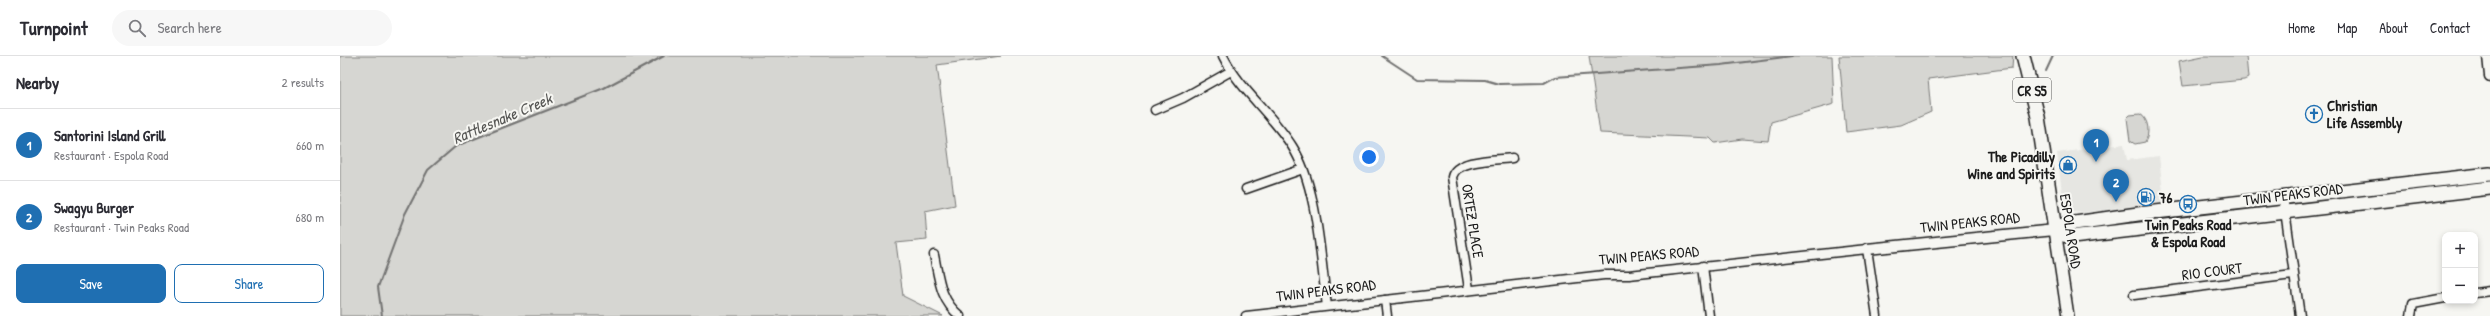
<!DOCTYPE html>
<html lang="en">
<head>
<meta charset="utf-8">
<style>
  body { margin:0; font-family:"Patrick Hand",sans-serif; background:#f7f7f7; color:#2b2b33 }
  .controls { position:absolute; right:12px; bottom:12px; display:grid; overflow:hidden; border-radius:8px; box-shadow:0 2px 6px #0003 }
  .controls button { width:36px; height:36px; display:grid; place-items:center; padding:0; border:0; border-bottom:1px solid #e1e1e2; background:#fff; color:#2b2b33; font:20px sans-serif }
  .you { position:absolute; left:1029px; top:101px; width:14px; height:14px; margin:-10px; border:3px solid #fff; border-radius:50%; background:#1a73e8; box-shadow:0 0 0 6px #1a73e833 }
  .badge { display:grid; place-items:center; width:26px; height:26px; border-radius:50%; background:#1f6fb2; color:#fff; font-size:13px; font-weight:700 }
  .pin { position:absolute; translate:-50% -33px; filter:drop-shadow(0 1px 2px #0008) }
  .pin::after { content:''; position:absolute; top:21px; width:14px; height:12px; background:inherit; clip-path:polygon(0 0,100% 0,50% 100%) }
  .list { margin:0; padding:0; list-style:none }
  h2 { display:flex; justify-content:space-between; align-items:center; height:52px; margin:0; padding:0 16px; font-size:17px }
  h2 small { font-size:13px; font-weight:400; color:#7c7c81 }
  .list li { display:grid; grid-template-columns:26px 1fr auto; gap:12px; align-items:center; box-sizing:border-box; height:72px; padding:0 16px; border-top:1px solid #e1e1e2 }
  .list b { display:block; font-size:15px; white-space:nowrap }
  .list p { margin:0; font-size:13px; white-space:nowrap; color:#7c7c81 }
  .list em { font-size:13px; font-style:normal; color:#7c7c81 }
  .actions { display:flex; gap:8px; padding:12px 16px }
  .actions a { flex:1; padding:9px 0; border:1px solid #1f6fb2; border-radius:8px; text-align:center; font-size:14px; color:#1f6fb2 }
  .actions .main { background:#1f6fb2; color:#fff }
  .icon { flex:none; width:22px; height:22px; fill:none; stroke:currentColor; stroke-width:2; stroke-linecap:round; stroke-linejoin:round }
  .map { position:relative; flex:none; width:2150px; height:260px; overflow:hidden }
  header { display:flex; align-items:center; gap:24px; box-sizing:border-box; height:56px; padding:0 20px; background:#fff; border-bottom:1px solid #e1e1e2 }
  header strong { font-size:19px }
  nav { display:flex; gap:22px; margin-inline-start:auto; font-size:14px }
  .search { width:280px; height:36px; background:#f7f7f7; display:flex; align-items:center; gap:10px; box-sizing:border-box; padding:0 14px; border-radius:22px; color:#7c7c81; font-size:15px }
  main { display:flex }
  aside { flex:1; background:#fff }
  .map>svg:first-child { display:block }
  .built { fill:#e6e6e2 }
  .green { fill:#d6d6d2; stroke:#797977 }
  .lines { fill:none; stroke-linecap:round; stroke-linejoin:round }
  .stream { stroke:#727271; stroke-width:2 }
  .minor-casing { stroke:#1c1c1c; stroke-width:11 }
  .tertiary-casing { stroke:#1c1c1c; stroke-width:13 }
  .secondary-casing { stroke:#1c1c1c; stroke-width:14 }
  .primary-casing { stroke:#1c1c1c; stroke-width:16 }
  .minor { stroke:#f6f6f2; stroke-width:8 }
  .tertiary { stroke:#f6f6f2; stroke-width:10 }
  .secondary { stroke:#f6f6f2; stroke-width:11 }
  .primary { stroke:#f6f6f2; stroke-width:13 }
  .labels { text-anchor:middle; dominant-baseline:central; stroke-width:4; stroke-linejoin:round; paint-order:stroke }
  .shield { fill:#f6f6f2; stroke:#5d5d5c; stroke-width:1 }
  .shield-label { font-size:14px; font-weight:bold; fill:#1c1c1c }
  .poi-label { font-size:15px; font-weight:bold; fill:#1c1c1c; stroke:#f6f6f2; text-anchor:start }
  .street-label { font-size:15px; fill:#1c1c1c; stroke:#f6f6f2 }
  .water-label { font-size:16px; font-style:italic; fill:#565654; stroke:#f6f6f2 }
</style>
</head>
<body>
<header>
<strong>Turnpoint</strong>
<div class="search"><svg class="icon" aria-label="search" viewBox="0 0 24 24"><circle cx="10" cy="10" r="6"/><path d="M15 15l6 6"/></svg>Search here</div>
<nav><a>Home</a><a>Map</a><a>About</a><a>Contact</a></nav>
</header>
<main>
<aside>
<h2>Nearby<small>2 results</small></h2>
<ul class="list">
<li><span class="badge">1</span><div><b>Santorini Island Grill</b><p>Restaurant · Espola Road</p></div><em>660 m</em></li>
<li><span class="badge">2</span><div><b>Swagyu Burger</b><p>Restaurant · Twin Peaks Road</p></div><em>680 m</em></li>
</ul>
<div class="actions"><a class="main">Save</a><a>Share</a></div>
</aside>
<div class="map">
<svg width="2150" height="260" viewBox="0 0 2150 260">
  <rect width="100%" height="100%" fill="#f6f6f2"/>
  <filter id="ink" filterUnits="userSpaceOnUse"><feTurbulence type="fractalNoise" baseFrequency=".025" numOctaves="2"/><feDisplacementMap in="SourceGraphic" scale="8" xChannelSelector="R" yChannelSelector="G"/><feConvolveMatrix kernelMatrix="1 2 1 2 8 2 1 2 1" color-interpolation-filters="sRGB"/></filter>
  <g filter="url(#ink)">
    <path class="built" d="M1784 88 1787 104 1819 100 1824 146 1743 157 1727 156 1724 152 1717 97Z"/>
    <g class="green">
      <path d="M0 0H661L597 9 615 149 585 155 587 184 556 187 563 240 603 260H0Z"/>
      <path d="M1249 0H1492L1494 48 1431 66 1428 85 1402 83 1375 87 1370 82 1260 77Z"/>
      <path d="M1499 0H1673L1672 12 1588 23 1591 56 1561 69 1506 76Z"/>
      <path d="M1863 0H1906L1908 22 1904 24 1843 30 1839 5Z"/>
      <path d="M1800 58C1809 63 1810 78 1805 86L1795 88 1790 85 1787 62 1790 59Z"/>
    </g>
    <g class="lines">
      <g class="stream">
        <path d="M1042 0 1077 23 1145 24 1159 28 1204 27 1215 21 1381 9 1452 0"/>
        <path d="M1706 15 1713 0"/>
        <path d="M42 260 38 231 65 158 88 114 116 90 264 32 324 0"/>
      </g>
      <g class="minor-casing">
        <g id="minor">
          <path d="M883 0C900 34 932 58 952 90 978 131 980 201 987 250"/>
          <path d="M815 54 843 42 891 15"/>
          <path d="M906 133 963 113"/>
          <path d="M1943 141 1960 260"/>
          <path d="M594 199C599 223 600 244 620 260"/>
          <path d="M1363 210 1369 260"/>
          <path d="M1129 233 1112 121C1116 103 1156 104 1172 102"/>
          <path d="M2135 237 2150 235"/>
          <path d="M1794 239 1953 219"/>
          <path d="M1045 244 1047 260"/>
          <path d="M906 260 1264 219H1289L1527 193 1537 260"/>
          <path d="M2071 260 2073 248 2105 242"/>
        </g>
      </g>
      <g class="tertiary-casing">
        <g id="tertiary">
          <path d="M2148 0 2150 20"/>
          <path d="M1527 193 1715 174"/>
        </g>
      </g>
      <g class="secondary-casing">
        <path id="secondary" d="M1715 174 1728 260"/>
      </g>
      <g class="primary-casing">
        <g id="primary">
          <path d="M1683 0 1698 61 1715 174"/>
          <path d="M1715 174 1723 179 1732 181 2150 132"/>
          <path d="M1715 174 1728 168 1798 158 2150 118"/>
        </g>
      </g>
      <use href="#minor" class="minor"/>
      <use href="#tertiary" class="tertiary"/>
      <use href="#secondary" class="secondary"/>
      <use href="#primary" class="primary"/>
    </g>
  </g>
  <defs>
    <g id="church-ring" transform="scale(0.9)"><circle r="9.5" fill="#f6f6f2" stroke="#1f6fb2" stroke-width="1.5"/><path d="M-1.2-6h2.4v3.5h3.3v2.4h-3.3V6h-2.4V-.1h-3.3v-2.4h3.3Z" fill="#1f6fb2"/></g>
    <g id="shop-ring" transform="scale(0.9)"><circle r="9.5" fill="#f6f6f2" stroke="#1f6fb2" stroke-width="1.5"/><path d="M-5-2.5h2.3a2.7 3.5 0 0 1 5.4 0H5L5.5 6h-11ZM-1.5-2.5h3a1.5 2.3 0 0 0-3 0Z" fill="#1f6fb2"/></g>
    <g id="fuel-ring" transform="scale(0.9)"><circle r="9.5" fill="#f6f6f2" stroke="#1f6fb2" stroke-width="1.5"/><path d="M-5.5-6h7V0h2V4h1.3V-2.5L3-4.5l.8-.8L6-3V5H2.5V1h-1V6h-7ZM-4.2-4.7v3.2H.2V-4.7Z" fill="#1f6fb2"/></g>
    <g id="bus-ring" transform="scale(0.9)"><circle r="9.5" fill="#f6f6f2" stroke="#1f6fb2" stroke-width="1.5"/><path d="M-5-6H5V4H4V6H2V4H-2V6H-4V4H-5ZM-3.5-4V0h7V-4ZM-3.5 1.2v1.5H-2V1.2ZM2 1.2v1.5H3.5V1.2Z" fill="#1f6fb2"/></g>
  </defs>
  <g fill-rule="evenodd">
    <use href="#church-ring" x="1974" y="58"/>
    <use href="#shop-ring" x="1728" y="109"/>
    <use href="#fuel-ring" x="1806" y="141"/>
    <use href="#bus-ring" x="1848" y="148"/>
  </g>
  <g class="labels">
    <rect class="shield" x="1673" y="22" width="38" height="24" rx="3"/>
    <g class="shield-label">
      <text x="1692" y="34">CR S5</text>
    </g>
    <g class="poi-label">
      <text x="1987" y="49">Christian<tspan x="1987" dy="17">Life Assembly</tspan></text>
      <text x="1715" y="100" text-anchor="end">The Picadilly<tspan x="1715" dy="17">Wine and Spirits</tspan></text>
      <text x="1819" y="141">76</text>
      <text x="1848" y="168" text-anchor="middle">Twin Peaks Road<tspan x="1848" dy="17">&amp; Espola Road</tspan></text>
    </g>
    <g class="street-label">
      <text transform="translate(1953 138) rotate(-7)">TWIN PEAKS ROAD</text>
      <text transform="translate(1133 165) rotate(81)">ORTEZ PLACE</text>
      <text transform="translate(1630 166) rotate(-6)">TWIN PEAKS ROAD</text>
      <text transform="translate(1731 175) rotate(81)">ESPOLA ROAD</text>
      <text transform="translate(1309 199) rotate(-5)">TWIN PEAKS ROAD</text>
      <text transform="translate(1872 215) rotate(-7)">RIO COURT</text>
      <text transform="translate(986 234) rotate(-7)">TWIN PEAKS ROAD</text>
    </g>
    <g class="water-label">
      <text transform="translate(162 62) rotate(-23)">Rattlesnake Creek</text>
    </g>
  </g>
</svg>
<div class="controls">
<button>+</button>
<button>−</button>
</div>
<div class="you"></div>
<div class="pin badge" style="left:1756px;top:106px">1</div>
<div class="pin badge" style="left:1776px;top:146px">2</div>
</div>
</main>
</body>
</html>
